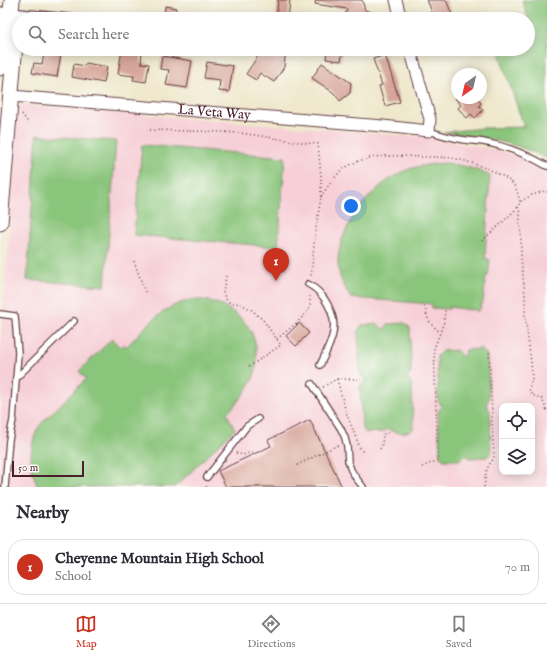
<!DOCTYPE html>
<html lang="en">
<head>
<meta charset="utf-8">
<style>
  body { margin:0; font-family:"IM FELL English",serif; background:#f7f7f7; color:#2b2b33 }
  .controls { position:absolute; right:12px; bottom:12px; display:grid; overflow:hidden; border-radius:8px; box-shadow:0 2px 10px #0003 }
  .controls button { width:36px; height:36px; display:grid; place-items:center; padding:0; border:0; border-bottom:1px solid #e1e1e2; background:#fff; color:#2b2b33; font:20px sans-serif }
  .compass { position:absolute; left:451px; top:68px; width:36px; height:36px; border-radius:50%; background:#fff; box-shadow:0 2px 10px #0003; rotate:214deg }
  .scale { position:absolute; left:12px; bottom:10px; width:72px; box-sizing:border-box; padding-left:4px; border:2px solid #4a1f2b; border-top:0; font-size:11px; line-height:14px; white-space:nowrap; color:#4a1f2b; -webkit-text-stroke:3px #fdfcf7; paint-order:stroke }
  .you { position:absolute; left:351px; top:206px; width:14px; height:14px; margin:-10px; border:3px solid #fff; border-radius:50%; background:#1a73e8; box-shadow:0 0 0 6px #1a73e833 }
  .badge { display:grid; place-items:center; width:26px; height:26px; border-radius:50%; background:#c8321e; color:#fff; font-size:13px; font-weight:700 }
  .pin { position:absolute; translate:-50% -33px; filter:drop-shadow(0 1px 2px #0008) }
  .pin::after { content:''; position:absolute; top:21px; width:14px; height:12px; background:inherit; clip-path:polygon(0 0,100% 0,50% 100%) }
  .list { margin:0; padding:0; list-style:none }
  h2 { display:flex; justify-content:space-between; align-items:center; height:52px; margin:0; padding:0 16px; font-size:17px }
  h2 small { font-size:13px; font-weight:400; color:#7c7c81 }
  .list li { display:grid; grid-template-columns:26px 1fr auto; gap:12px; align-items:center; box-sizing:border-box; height:56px; margin:0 8px 8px; padding:0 8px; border:1px solid #e1e1e2; border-radius:16px }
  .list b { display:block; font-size:15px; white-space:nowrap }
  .list p { margin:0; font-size:13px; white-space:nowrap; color:#7c7c81 }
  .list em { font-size:13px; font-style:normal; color:#7c7c81 }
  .icon { flex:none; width:22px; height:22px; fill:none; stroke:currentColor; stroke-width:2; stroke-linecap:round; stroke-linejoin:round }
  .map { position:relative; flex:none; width:547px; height:487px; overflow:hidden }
  .search { position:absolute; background:#fff; box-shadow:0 2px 10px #0003; left:12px; right:12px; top:12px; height:44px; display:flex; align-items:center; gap:10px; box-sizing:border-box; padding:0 14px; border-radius:22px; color:#7c7c81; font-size:15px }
  .sheet { height:116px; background:#fff }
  nav { display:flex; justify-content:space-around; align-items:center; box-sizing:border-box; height:56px; border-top:1px solid #e1e1e2; background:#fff; font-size:11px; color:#7c7c81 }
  nav a { display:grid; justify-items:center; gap:2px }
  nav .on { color:#c8321e }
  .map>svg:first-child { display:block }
  .built { fill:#f6cfd7; fill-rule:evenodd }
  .green { fill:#8ac57b; stroke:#6a7253 }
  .building { fill:#d7a69a }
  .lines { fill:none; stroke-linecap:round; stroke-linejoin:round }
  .lane-casing { stroke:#633d43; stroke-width:8 }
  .street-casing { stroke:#633d43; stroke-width:13 }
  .secondary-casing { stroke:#633d43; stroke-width:17 }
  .path { stroke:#633d43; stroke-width:1.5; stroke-dasharray:1 3; stroke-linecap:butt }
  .lane { stroke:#fff; stroke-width:5.5 }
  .street { stroke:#fff; stroke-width:11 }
  .secondary { stroke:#fff; stroke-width:15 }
  .labels { text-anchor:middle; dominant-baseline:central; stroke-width:4; stroke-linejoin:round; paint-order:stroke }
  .street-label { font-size:14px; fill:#4a1f2b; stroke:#fdfcf7 }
</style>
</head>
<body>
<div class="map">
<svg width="547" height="487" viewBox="0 0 547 487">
  <rect width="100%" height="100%" fill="#fdfcf7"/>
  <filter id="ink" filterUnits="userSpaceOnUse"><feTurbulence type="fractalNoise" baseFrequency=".025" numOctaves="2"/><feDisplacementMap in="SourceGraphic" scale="8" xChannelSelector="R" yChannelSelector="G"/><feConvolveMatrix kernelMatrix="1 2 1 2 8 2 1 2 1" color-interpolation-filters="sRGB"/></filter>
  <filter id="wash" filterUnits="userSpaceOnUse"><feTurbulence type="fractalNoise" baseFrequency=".012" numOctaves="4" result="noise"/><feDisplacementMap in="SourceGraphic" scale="16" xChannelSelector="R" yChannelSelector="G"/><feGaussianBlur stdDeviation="0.9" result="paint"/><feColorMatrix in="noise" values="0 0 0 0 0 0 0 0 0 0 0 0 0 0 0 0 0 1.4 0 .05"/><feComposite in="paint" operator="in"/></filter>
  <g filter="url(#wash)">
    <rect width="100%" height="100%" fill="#efe8cd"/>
    <path class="built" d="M21 105 50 107 422 137 492 149 512 154 529 161 547 172V487H0V344L9 234V190L16 109 17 107ZM502 406H532V472H502Z"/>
    <g class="green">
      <path d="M522 0H547V159C514 141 480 137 444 132L483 128 524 127 498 50 528 49V46L537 45Z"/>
      <path d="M37 135 116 141 105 286 27 280Z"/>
      <path d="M142 145 285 157 278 247 134 235Z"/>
      <path d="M446 163C464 166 474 168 490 176L485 258 490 260 488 276H486L483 302 480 306 481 308 477 312 475 309 472 310 449 307V309L432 308V304L351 298C344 287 337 274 338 260 340 225 371 187 402 172 415 166 431 164 446 163Z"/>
      <path d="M190 300C194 300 198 300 202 300 222 301 249 319 254 339 256 343 256 347 256 351 257 358 257 366 255 373 250 389 238 401 227 414L235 429 175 487H38C29 469 29 448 37 430 42 421 51 414 58 407 67 398 77 388 86 379L79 371 112 339 120 347 124 344 126 347C146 327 161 307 190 300Z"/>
      <path d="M405 323 410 328 411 373 407 378 412 384 413 429C406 434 395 434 388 429L383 432 366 433 362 428 360 386 366 380 360 374 358 331 362 325 378 324 384 330 388 324Z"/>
      <path d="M481 349 487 355 489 399 486 405 490 410 491 453 487 457 470 458 466 455 461 460H444L440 457 438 411 442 407 438 400 437 356 442 351 456 350 463 357 466 350Z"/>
    </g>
    <g id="blocks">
      <g class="building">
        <path d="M278 0H290L288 19H276Z"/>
        <path d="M316 0H362L365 10 374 13 373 19H344L347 9 315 4Z"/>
        <path d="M427 0H446L454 19H435Z"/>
        <path d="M165 6 176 8 175 19 164 18Z"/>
        <path d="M45 49H62L57 77 32 73 34 63 42 64Z"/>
        <path d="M122 49 142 52 141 63 149 64 146 82 133 80 134 76 118 74Z"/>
        <path d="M274 49H286L284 67 274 82 260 73 256 80 246 74 262 50 273 57Z"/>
        <path d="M327 49 343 50 341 61 326 59Z"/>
        <path d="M385 55 400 102 385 106 379 86 382 85 373 59Z"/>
        <path d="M162 56 192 61 187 88 166 85 169 70 160 69Z"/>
        <path d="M207 62 233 66 229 92 219 91 220 80 204 78Z"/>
        <path d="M86 63 107 67 104 83 72 77 74 64 85 66Z"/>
        <path d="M322 63 351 83 350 93 340 101 334 93 312 78Z"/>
        <path d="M455 98H476L481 103 479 106 483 110 475 118 471 114 467 118 458 108 461 105Z"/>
        <path d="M299 323 309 333 296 346 286 336Z"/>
        <path d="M310 420 342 487H226L218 471 271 446 268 440Z"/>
      </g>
    </g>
  </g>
  <g filter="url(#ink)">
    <use href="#blocks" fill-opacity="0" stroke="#633d43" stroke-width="1"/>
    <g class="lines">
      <g class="lane-casing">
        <g id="lane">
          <path d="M0 10 87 19"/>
          <path d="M429 131C441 135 452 138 465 140 471 141 477 141 483 142 507 146 526 154 547 166"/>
          <path d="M308 284C324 292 337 315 333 333 331 344 325 355 320 365"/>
          <path d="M0 314 15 316 18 353 13 420 9 440 5 487"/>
          <path d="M16 378 74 321"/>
          <path d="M312 384 341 429 345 438 347 446 348 461 351 470 356 478 363 487"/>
          <path d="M207 477 247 426 258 419"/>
        </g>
      </g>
      <g class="street-casing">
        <g id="street">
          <path d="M396 0 401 19"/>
          <path id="s1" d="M11 96 383 126 429 131 430 119 410 49"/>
        </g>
      </g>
      <g class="secondary-casing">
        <g id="secondary">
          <path d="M0 68 5 20 11 12 12 0"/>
          <path d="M0 223 17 20 11 12"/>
        </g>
      </g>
      <g class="path">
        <path d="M22 114 29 124"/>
        <path d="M150 130C179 131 210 131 239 133 266 136 292 142 318 144L321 177V197L315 234 311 277"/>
        <path d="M321 197C329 184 339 169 354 163 375 153 401 156 423 157 432 157 442 157 451 158 467 160 501 172 512 183 517 188 518 195 520 202"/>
        <path d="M518 207 520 213V225L521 237V259L525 295V316L531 362 532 379 529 389 532 395 542 399 547 411"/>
        <path d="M482 241 503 222 518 207 520 202 532 195 544 191 547 192"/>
        <path d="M134 261 146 295"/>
        <path d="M226 276 223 292 225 298 229 302 241 304 252 310 263 320 281 345 247 368"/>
        <path d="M425 306C427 320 429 323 440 332"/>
        <path d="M277 339C286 331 307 317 310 305 310 302 310 298 310 295"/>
        <path d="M337 379 346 412 359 446 363 452"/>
        <path d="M323 387 333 381 337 379H361"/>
        <path d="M380 449 382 445 383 434 388 433"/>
        <path d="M236 453 243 455 255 451"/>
        <path d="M297 465 338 445"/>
        <path d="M422 467 438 460 434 349 444 322 445 310"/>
        <path d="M206 487 207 486"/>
        <path d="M484 487 486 472 489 465 494 458 489 350"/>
      </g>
      <use href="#lane" class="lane"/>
      <use href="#street" class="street"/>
      <use href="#secondary" class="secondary"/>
    </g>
  </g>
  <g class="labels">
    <g class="street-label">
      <text stroke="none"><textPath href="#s1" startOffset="204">La Veta Way</textPath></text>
    </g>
  </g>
</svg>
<div class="controls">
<button><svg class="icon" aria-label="locate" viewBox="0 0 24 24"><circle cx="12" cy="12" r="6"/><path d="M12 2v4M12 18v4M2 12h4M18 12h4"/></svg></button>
<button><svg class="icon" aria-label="layers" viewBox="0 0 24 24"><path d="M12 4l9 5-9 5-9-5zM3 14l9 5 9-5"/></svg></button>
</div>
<svg class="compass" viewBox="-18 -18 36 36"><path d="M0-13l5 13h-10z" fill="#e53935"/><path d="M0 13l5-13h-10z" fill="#7c7c81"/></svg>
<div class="scale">50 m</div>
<div class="you"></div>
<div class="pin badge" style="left:276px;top:281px">1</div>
<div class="search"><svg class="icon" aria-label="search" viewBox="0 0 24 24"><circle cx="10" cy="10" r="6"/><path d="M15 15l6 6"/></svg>Search here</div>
</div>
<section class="sheet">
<h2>Nearby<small></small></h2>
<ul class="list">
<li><span class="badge">1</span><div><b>Cheyenne Mountain High School</b><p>School</p></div><em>70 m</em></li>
</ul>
</section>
<nav>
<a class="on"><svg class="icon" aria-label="map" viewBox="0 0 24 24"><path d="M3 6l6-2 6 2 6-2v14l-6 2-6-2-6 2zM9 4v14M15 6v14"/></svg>Map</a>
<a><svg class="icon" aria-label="directions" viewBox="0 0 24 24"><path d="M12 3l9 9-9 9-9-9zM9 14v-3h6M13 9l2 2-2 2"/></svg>Directions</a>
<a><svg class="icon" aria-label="saved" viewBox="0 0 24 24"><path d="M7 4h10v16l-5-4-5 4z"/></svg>Saved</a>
</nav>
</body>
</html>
